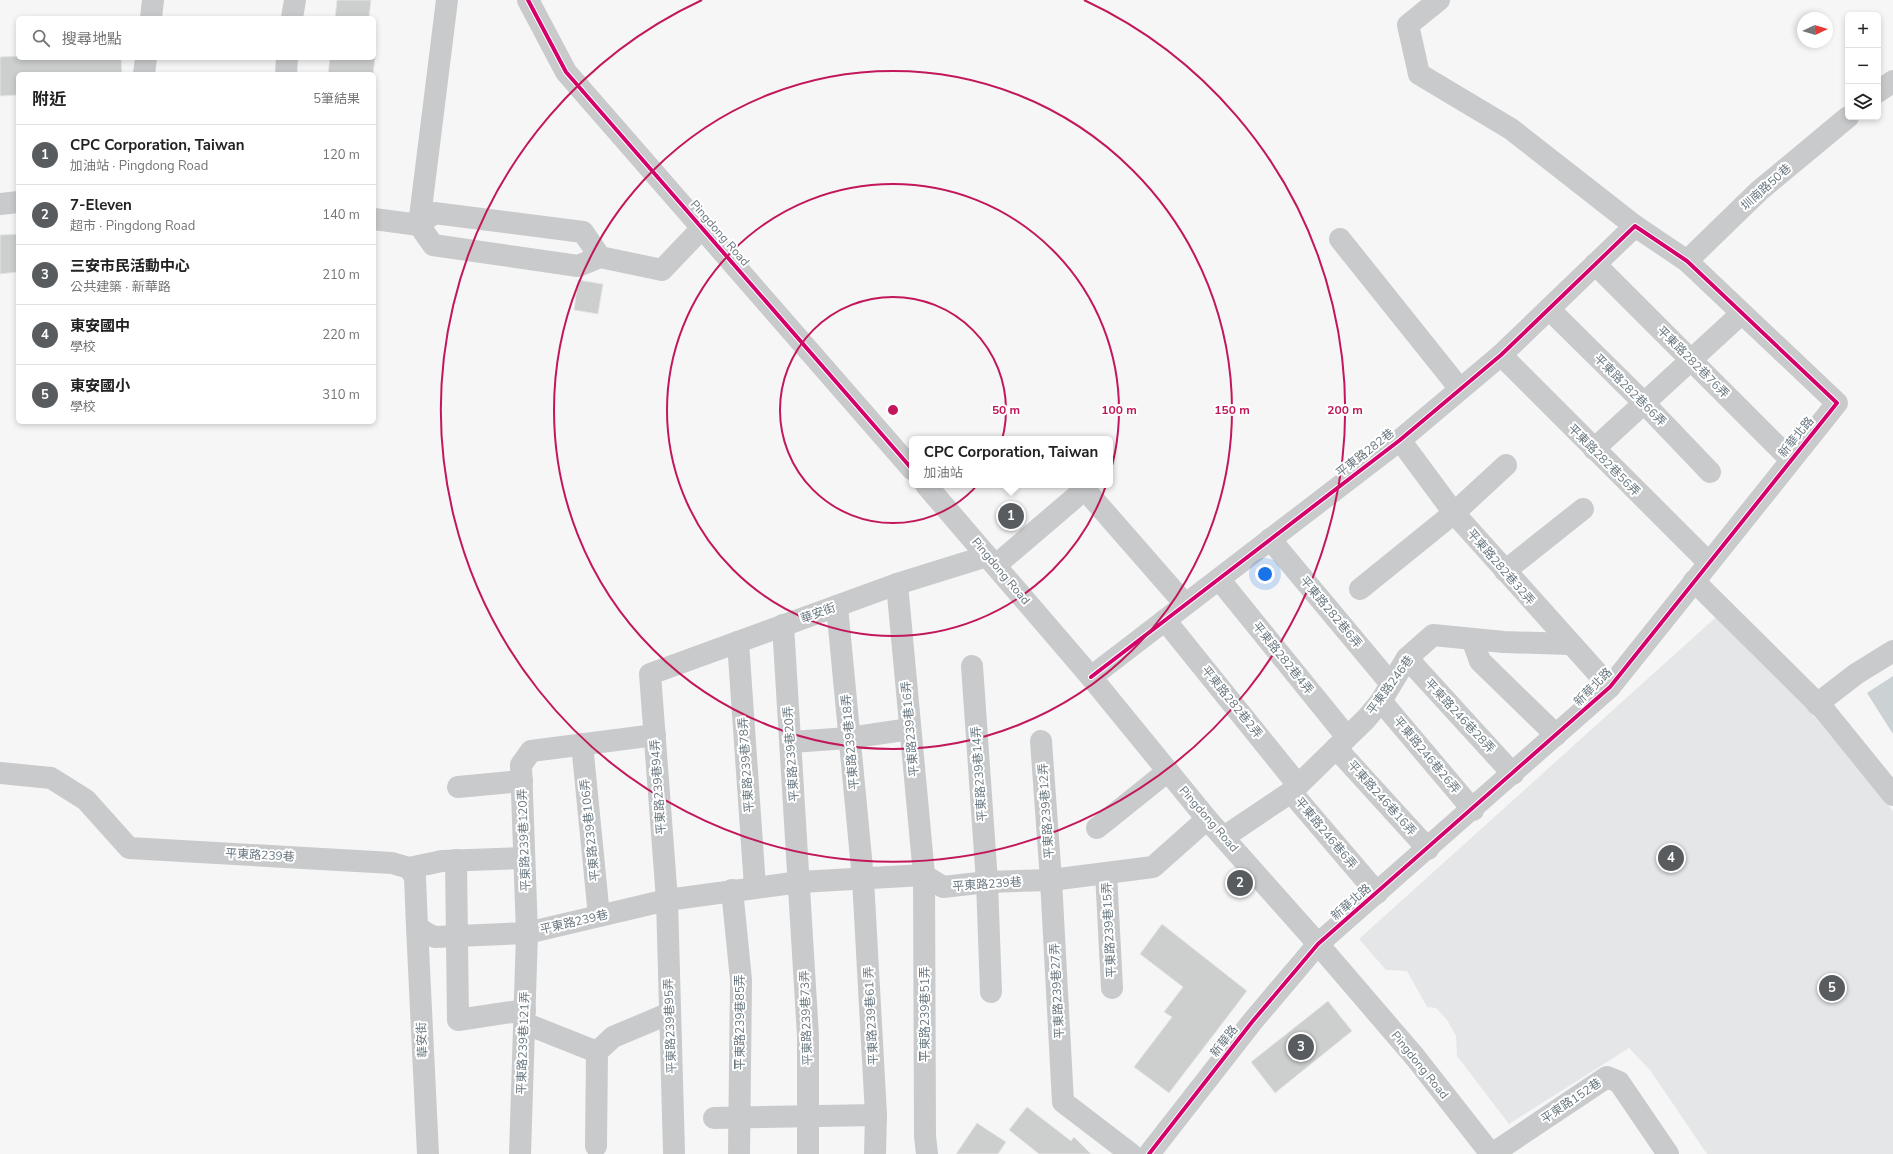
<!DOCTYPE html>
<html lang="zh-TW">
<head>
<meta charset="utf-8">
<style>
  body { margin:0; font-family:"Nunito Sans","Noto Sans TC",sans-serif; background:#f6f6f6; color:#222 }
  .controls { position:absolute; right:12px; top:12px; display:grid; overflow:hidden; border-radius:6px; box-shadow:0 2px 6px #0003 }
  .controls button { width:36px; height:36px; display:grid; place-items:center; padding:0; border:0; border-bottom:1px solid #e0e0e0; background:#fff; color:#222; font:20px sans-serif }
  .compass { position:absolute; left:1797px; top:12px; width:36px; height:36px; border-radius:50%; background:#fff; box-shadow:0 2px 6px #0003; rotate:86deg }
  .you { position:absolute; left:1265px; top:574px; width:14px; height:14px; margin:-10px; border:3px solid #fff; border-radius:50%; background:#1a73e8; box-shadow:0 0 0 6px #1a73e833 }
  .badge { display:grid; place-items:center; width:26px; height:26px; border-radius:50%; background:#585c5f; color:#fff; font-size:13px; font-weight:700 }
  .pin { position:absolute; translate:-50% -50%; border:2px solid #fff; box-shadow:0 1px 4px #0006 }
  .popup { position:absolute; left:909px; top:436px; width:204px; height:52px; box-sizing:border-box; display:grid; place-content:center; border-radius:6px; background:#fff; filter:drop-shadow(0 1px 3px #0005); font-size:13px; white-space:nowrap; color:#767676 }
  .popup b { font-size:15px; color:#222 }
  .popup::after { content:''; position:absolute; left:50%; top:100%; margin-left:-8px; border:8px solid transparent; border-top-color:#fff }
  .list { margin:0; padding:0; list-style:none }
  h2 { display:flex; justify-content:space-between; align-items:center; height:52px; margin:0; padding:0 16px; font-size:17px }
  h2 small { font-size:13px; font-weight:400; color:#767676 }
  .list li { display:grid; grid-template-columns:26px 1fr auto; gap:12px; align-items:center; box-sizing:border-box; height:60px; padding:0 16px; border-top:1px solid #e0e0e0 }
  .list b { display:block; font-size:15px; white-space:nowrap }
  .list p { margin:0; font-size:13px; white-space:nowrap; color:#767676 }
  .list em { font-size:13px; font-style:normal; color:#767676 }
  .icon { flex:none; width:22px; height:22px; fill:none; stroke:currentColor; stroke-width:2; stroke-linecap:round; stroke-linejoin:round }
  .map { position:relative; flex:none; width:1893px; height:1154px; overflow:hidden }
  .search { position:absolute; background:#fff; box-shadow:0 2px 6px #0003; left:16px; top:16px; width:360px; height:44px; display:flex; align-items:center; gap:10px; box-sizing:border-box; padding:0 14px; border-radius:6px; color:#767676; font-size:15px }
  .panel { position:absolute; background:#fff; box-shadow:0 2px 6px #0003; left:16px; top:72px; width:360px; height:352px; border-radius:6px }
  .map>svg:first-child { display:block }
  .built { fill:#e5e6e7 }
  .water { fill:#cbd2d4 }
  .building { fill:#cdcece; stroke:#e6e6e6 }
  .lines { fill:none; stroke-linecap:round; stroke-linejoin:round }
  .minor { stroke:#c9cacb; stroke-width:22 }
  .cycleway-casing { stroke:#fff; stroke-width:6 }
  .cycleway { stroke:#d6006c; stroke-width:4 }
  .ring { fill:none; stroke:#c2185b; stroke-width:2 }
  .labels { text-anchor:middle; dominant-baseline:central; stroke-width:4; stroke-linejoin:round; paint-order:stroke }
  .street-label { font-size:12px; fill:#6a7881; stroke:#fff }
  .centre { fill:#c2185b; stroke:#fff; stroke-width:2 }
  .ring-label { font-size:12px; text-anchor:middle; font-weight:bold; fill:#c2185b; stroke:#fff; stroke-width:4; stroke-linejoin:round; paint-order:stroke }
</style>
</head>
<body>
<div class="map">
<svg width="1893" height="1154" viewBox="0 0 1893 1154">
  <rect width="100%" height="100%" fill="#f6f6f6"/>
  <path class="built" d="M1725 609 1893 811V1154H1707L1650 1070 1629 1048 1509 1124 1457 1056 1456 1036 1447 1020 1436 1008 1427 1007 1407 971 1386 970 1359 939Z"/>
  <path class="water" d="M1893 676V734L1867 693Z"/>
  <g class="building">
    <path d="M337 0H371L369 18H335Z"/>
    <path d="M18 56V58H121L122 74H18V95L0 96V57Z"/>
    <path d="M330 58H375L373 74H328Z"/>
    <path d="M18 234V272L0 274V235Z"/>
    <path d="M578 280 603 284 598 314 574 310Z"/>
    <path d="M1162 924 1247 991 1169 1093 1134 1067 1172 1017 1164 1012 1183 987 1140 954Z"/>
    <path d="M1328 1001 1352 1031 1275 1093 1251 1062Z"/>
    <path d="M1027 1107 1071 1141 1074 1137 1091 1154H1039L1009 1130Z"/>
    <path d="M977 1123 1006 1142 998 1154H956Z"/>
  </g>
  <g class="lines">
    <g class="minor">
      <path d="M447 0 419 225 433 245 578 266 600 257 662 270 702 228"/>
      <path d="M528 0 566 72 912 469"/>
      <path d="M151 18 153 0"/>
      <path d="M292 18 295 0"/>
      <path d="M144 74 146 58"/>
      <path d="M286 74 287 58"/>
      <path d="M1878 92 1893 81"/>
      <path d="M0 204 18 202"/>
      <path d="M374 219 419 225 434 213 583 232 600 257"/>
      <path d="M1340 239 1460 389"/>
      <path d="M1687 261 1759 191 1848 117"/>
      <path d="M1595 264 1790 459"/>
      <path d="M1549 309 1644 403 1710 472"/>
      <path d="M1501 355 1709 563"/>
      <path d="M1400 440 1454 513 1610 687"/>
      <path d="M1594 449 1741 314"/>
      <path d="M926 485 1091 677 1207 819 1318 944 1415 1057 1491 1154"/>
      <path d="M1081 485 1185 604"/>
      <path d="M1270 539 1391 684"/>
      <path d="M996 565 1085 489"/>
      <path d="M1505 571 1583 509"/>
      <path d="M1219 579 1347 737"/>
      <path d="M1694 581 1824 710 1893 795"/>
      <path d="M897 584 924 875 925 1136 927 1154"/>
      <path d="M1360 589 1454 513 1506 465"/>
      <path d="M837 606 863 879 876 1115 875 1154"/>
      <path d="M1165 620 1298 785"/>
      <path d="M783 625 808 1036V1154"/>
      <path d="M1472 639 1480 661 1556 735"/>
      <path d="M738 642 755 887"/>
      <path d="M1407 658 1513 774"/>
      <path d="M972 666 987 882 991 992"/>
      <path d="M1091 677 1400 440 1501 355 1635 226"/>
      <path d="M1381 701 1473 810"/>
      <path d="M1817 704 1856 674 1893 651"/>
      <path d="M1041 741 1051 880 1063 1102 1131 1154"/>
      <path d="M791 742 849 738 910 729"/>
      <path d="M582 744 599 916"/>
      <path d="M1336 748 1428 849"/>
      <path d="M0 773 51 778 86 800 129 848 392 863 409 868 415 877 417 927 428 934 435 937 527 933 667 900 800 882 924 875 943 887 987 882 1051 880 1153 867 1207 819"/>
      <path d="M458 787 522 781"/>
      <path d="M1291 792 1377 893"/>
      <path d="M1097 828 1168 771"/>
      <path d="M1224 837 1291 792 1366 719 1381 701 1407 658 1433 635 1504 642 1569 644"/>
      <path d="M456 860 458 1020 525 1010"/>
      <path d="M409 868 442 861 524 858"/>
      <path d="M1106 873 1112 988"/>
      <path d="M732 890 741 980 739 1154"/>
      <path d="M417 927 428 1154"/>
      <path d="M524 1023 597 1052"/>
      <path d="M714 1118 876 1115"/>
      <path d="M596 1146 597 1052 613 1037 670 1013"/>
      <path d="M674 1152 667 900 650 674 897 584 987 556"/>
      <path d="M520 1154 527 933 521 765 531 751 655 735"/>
      <path d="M1149 1154 1252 1022 1318 944 1610 687 1837 403 1687 261 1635 226 1511 129 1419 74 1408 25 1439 0"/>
      <path d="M1492 1154 1607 1077 1619 1082 1668 1154"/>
    </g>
    <g class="cycleway-casing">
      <g id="cycleway">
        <path d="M528 0 566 72 912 469"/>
        <path d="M1091 677 1400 440 1501 355 1635 226 1687 261 1837 403 1610 687 1318 944 1252 1022 1149 1154"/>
      </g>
    </g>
    <use href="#cycleway" class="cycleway"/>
  </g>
  <g class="ring">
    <circle cx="893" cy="410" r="113"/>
    <circle cx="893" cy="410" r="226"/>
    <circle cx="893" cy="410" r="339"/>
    <path d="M1084 0A452 452 0 1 1 702 0"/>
  </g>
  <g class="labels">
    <g class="street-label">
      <text transform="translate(1766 187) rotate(-42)">圳南路50巷</text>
      <text transform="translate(720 233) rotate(49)">Pingdong Road</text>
      <text transform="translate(1693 362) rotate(45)">平東路282巷76弄</text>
      <text transform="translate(1630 390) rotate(45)">平東路282巷66弄</text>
      <text transform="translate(1796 437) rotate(-51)">新華北路</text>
      <text transform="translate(1365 453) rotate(-38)">平東路282巷</text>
      <text transform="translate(1604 460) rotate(45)">平東路282巷56弄</text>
      <text transform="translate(1501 567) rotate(49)">平東路282巷32弄</text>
      <text transform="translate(1001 571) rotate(50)">Pingdong Road</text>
      <text transform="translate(1331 612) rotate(50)">平東路282巷6弄</text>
      <text transform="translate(818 613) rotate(-20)">華安街</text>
      <text transform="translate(1283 658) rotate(51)">平東路282巷4弄</text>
      <text transform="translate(1390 685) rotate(-54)">平東路246巷</text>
      <text transform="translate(1593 687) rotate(-45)">新華北路</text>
      <text transform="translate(1232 702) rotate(51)">平東路282巷2弄</text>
      <text transform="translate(1460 716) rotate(47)">平東路246巷28弄</text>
      <text transform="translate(910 729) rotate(-95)">平東路239巷16弄</text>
      <text transform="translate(850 742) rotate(-95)">平東路239巷18弄</text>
      <text transform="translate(791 754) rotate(-94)">平東路239巷20弄</text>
      <text transform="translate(1427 755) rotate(50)">平東路246巷26弄</text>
      <text transform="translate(746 765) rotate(-94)">平東路239巷78弄</text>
      <text transform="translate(979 774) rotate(-94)">平東路239巷14弄</text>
      <text transform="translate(658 787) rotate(-94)">平東路239巷94弄</text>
      <text transform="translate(1382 798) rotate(48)">平東路246巷16弄</text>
      <text transform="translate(1046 811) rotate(-94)">平東路239巷12弄</text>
      <text transform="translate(1209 819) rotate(49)">Pingdong Road</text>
      <text transform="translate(590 830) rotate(-96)">平東路239巷106弄</text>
      <text transform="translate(1326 833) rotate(50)">平東路246巷6弄</text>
      <text transform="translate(524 840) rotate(-92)">平東路239巷120弄</text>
      <text transform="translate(260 855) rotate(3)">平東路239巷</text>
      <text transform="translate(987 884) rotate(-4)">平東路239巷</text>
      <text transform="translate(1351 902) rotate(-41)">新華北路</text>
      <text transform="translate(574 922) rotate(-13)">平東路239巷</text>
      <text transform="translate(1109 930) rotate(-93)">平東路239巷15弄</text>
      <text transform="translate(1057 991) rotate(-93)">平東路239巷27弄</text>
      <text transform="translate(925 1014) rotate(-90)">平東路239巷51弄</text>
      <text transform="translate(871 1016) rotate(-93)">平東路239巷61 弄</text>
      <text transform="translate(806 1018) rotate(-92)">平東路239巷73弄</text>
      <text transform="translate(740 1022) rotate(-90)">平東路239巷85弄</text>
      <text transform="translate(670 1026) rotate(-92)">平東路239巷95弄</text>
      <text transform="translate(422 1040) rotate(-93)">華安街</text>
      <text transform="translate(1224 1041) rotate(-52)">新華路</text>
      <text transform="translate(523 1043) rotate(-88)">平東路239巷121弄</text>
      <text transform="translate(1420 1065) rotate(51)">Pingdong Road</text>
      <text transform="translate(1571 1101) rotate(-34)">平東路152巷</text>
    </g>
  </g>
  <circle cx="893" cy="410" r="6" class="centre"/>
  <g class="ring-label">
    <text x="1006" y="414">50 m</text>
    <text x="1119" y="414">100 m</text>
    <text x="1232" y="414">150 m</text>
    <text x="1345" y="414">200 m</text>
  </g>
</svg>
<div class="controls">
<button>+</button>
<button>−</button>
<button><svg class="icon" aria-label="layers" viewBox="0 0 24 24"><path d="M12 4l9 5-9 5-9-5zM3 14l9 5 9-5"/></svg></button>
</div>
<svg class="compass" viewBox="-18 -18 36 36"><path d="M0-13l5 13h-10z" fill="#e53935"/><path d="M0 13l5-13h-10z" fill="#767676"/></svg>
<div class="you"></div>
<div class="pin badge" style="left:1011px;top:516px">1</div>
<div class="popup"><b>CPC Corporation, Taiwan</b>加油站</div>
<div class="pin badge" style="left:1240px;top:883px">2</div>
<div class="pin badge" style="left:1301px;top:1047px">3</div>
<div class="pin badge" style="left:1671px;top:858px">4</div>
<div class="pin badge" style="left:1832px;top:988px">5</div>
<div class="search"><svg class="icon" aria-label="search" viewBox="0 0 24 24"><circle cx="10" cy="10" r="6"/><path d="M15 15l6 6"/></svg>搜尋地點</div>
<section class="panel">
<h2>附近<small>5筆結果</small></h2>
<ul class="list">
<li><span class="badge">1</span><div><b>CPC Corporation, Taiwan</b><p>加油站 · Pingdong Road</p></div><em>120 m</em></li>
<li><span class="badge">2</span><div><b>7-Eleven</b><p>超市 · Pingdong Road</p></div><em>140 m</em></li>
<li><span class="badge">3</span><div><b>三安市民活動中心</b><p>公共建築 · 新華路</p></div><em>210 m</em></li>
<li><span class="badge">4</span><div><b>東安國中</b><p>學校</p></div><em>220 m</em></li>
<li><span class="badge">5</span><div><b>東安國小</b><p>學校</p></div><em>310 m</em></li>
</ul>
</section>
</div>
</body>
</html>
